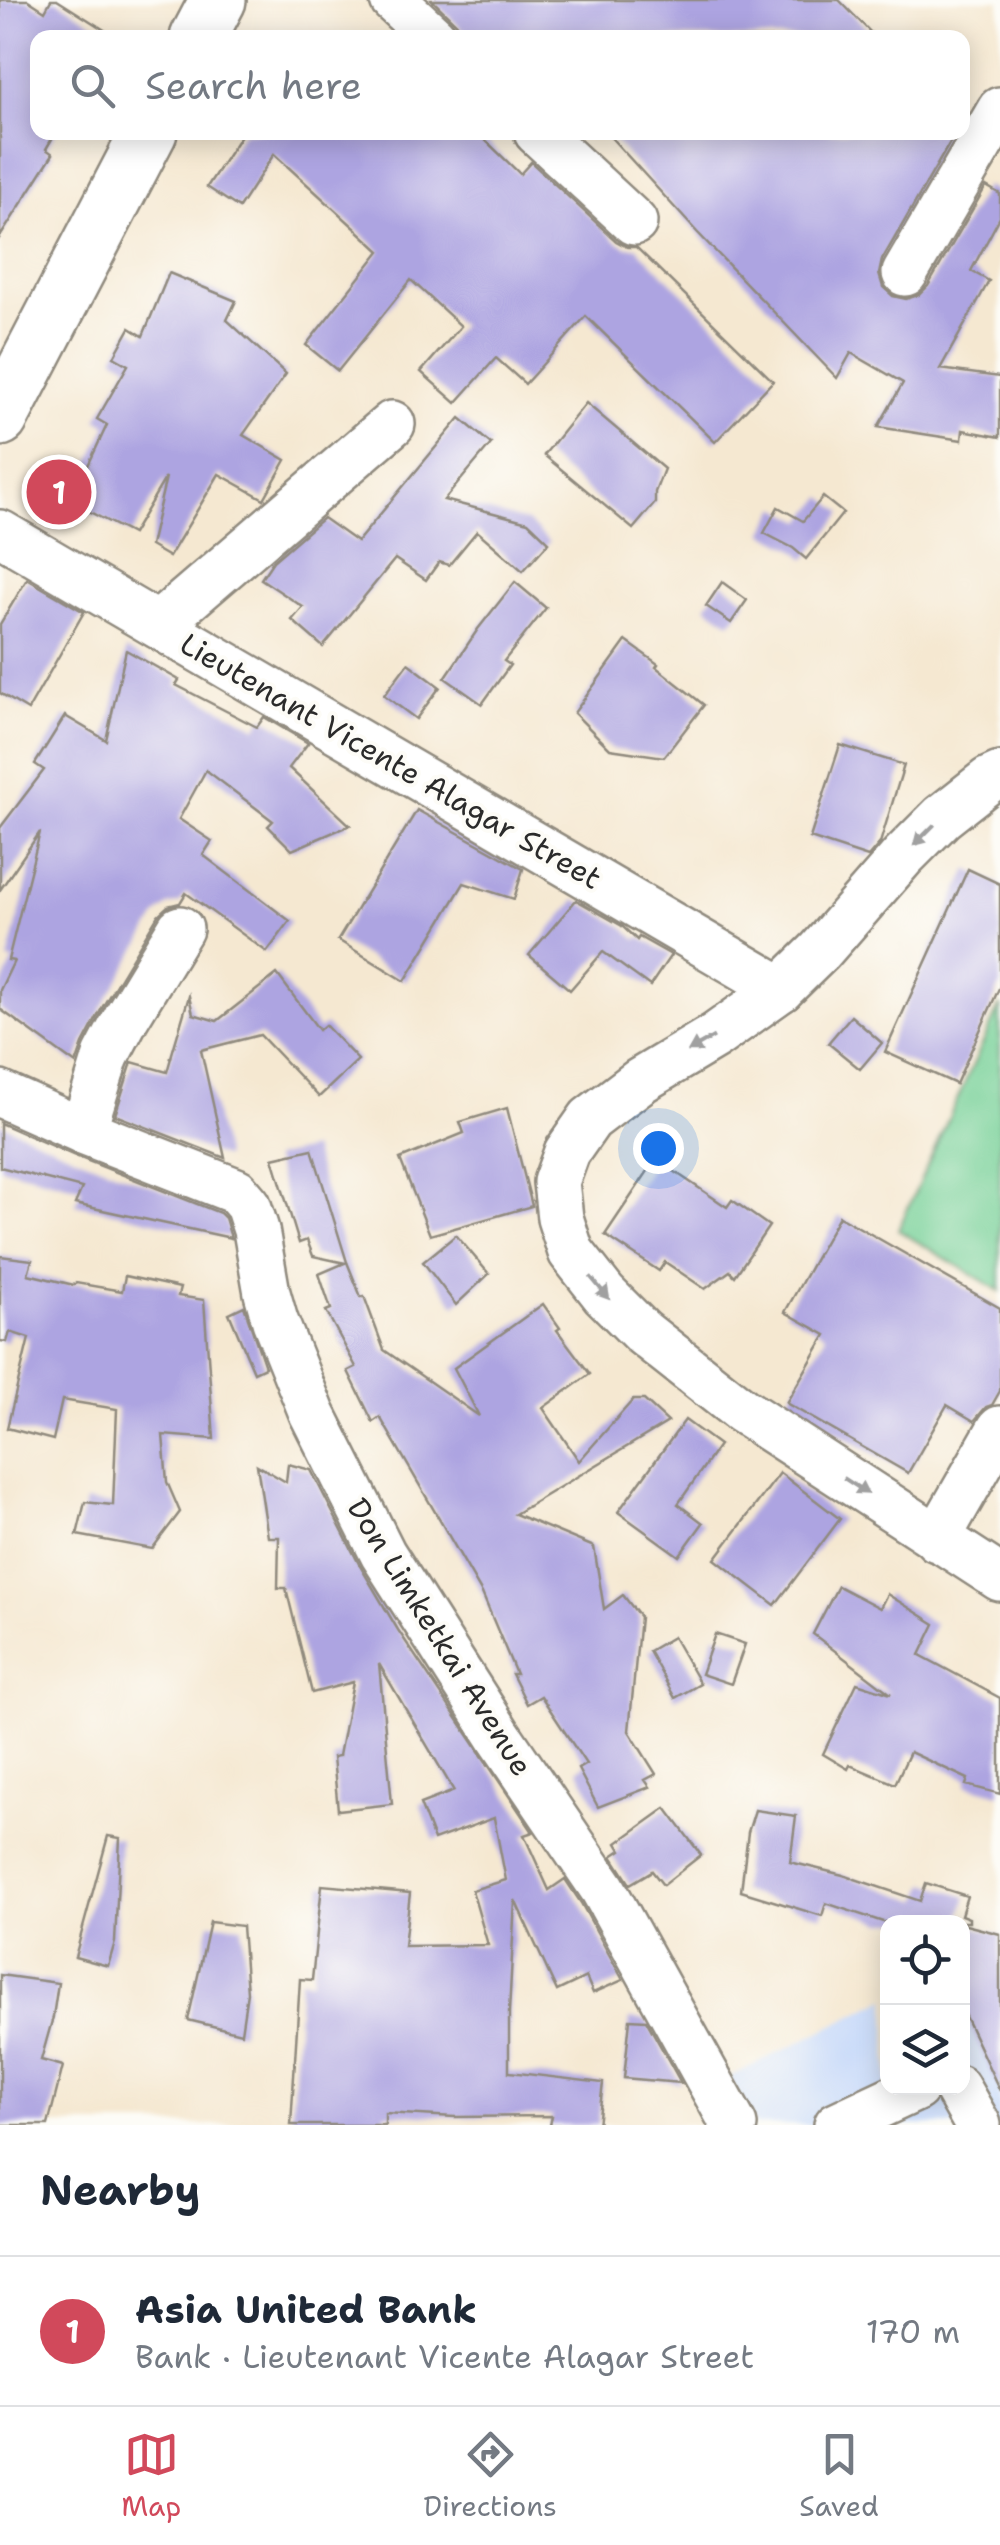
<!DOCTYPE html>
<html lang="en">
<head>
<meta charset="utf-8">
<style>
  body { margin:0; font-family:"Shantell Sans",sans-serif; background:#f2f2f3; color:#1f2937 }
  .controls { position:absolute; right:30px; bottom:30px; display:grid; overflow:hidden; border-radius:20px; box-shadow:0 5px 25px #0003 }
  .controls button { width:90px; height:90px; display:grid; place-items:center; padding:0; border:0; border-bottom:2px solid #e0e1e3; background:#fff; color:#1f2937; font:50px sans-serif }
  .you { position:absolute; left:658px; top:1148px; width:35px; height:35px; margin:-25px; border:8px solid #fff; border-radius:50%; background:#1a73e8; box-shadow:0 0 0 15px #1a73e833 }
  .badge { display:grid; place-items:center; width:65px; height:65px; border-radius:50%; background:#d1495b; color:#fff; font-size:32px; font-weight:700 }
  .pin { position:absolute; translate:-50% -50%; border:5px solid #fff; box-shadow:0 2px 10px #0006 }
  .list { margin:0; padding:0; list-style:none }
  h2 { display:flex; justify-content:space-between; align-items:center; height:130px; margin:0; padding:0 40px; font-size:42px }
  h2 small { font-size:32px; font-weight:400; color:#747a83 }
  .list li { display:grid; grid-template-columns:65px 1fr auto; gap:30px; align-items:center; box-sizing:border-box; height:150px; padding:0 40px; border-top:2px solid #e0e1e3 }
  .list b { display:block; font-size:38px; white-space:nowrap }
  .list p { margin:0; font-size:32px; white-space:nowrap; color:#747a83 }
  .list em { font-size:32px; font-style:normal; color:#747a83 }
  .icon { flex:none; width:55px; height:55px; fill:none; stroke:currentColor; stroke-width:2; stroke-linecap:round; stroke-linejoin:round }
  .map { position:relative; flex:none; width:1000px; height:2125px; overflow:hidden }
  .search { position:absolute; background:#fff; box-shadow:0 5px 25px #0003; left:30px; right:30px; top:30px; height:110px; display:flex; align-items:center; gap:25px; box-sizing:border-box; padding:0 35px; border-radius:20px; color:#747a83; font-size:38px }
  .sheet { height:280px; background:#fff }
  nav { display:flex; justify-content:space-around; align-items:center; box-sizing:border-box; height:140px; border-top:2px solid #e0e1e3; background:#fff; font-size:28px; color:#747a83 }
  nav a { display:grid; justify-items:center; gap:5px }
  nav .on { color:#d1495b }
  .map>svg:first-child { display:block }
  .built { fill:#cbdcf9 }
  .green { fill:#76d097; stroke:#507e61; stroke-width:2.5 }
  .building { fill:#ada4e1 }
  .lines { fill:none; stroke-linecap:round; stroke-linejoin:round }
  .minor-casing { stroke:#908a7e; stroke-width:50 }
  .highway-casing { stroke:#908a7e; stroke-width:60 }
  .minor { stroke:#fff; stroke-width:45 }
  .highway { stroke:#fff; stroke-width:55 }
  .oneway { fill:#a0a0a0 }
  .labels { text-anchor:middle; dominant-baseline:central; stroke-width:8; stroke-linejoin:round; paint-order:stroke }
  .street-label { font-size:30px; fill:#2b2b2b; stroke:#fdfcf7 }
</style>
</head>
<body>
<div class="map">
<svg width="1000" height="2125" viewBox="0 0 1000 2125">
  <rect width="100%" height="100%" fill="#fdfcf7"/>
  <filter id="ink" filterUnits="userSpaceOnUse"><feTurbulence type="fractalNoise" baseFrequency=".01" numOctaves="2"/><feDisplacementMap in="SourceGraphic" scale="20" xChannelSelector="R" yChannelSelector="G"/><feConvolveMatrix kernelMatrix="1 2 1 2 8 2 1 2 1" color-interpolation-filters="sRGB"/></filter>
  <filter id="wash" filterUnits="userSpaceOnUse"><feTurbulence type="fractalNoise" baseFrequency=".0048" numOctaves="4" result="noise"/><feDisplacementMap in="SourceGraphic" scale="40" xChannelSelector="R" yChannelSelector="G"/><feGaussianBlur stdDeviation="2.25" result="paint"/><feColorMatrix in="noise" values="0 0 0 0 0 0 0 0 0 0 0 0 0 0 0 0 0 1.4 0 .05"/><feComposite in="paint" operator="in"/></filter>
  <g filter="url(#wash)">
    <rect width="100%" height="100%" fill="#f5e8d1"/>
    <path class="built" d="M1000 1942V2125H755L728 2078 887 1998 888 2088H962L963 1961Z"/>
    <path class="green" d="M1000 1005V1291L898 1230Z"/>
    <g id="blocks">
      <g class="building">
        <path d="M0 0H28L45 11 51 0H57L117 38H38V132H56L46 149 53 154 0 237Z"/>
        <path d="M432 0H839L876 38H471Z"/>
        <path d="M243 132H477L520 174 531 162 616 241 627 247H636L773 381 715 442 586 316 525 384 496 358 456 403 421 372 461 326 411 280 338 371 306 345 380 251 274 154 239 208 207 187Z"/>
        <path d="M606 132H956L882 260 879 274 883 287 893 296 906 299 919 295 928 286 986 186 1000 194V217L971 271 989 281 940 369 1000 377V437L963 430 962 440 878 427 903 383 851 353 837 378 697 232Z"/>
        <path d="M169 273 236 301 227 320 286 374 243 435 286 460 264 499 219 474 169 557 150 546 166 477 132 534 71 502 107 425 97 419 128 365 114 357 130 328 143 336Z"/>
        <path d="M586 403 664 469 655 492V503L633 529 544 455Z"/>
        <path d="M460 418 491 444 444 500 528 522 549 542 523 571 477 531 449 565 439 562 426 580 395 559 323 647 292 620 303 607 261 579 273 561 323 518 357 542Z"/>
        <path d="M823 497 843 513 806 559 793 548 764 533 778 507 803 521Z"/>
        <path d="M27 579 84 612 28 710 0 693V624Z"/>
        <path d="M515 582 546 608 504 661 510 665 482 704 445 678 478 629Z"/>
        <path d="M722 582 747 600 731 623 706 606Z"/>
        <path d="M626 641 658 664 656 667 704 705 664 757 610 749 574 713Z"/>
        <path d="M126 650 179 680 176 685 257 727 264 717 308 743 289 768 350 825 292 850 268 826 273 821 206 770 179 819 212 841 203 855 290 921 267 952 186 893 180 903 168 906 158 915 103 1006 83 1044 76 1064 0 1009V990L14 961 8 960 40 832 0 890V828L44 770 35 764 65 716 106 740Z"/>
        <path d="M408 663 440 687 416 719 384 695Z"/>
        <path d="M840 745 904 765 880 843 868 857 810 838Z"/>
        <path d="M417 810 523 869 514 899 464 883 405 981 338 940Z"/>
        <path d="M968 869 1000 884V986L956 1084 885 1052Z"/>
        <path d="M576 900 622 926 637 940 639 937 671 955 650 986 603 952 570 990 529 955Z"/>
        <path d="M277 974 319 1030 325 1025 358 1060 319 1097 260 1035 201 1050 225 1158 115 1115 132 1062 167 1072 171 1058 169 1059 171 1057 189 996 193 1014 217 1021Z"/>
        <path d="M851 1016 882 1043 860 1069 828 1043Z"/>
        <path d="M507 1108 532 1206 430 1235 400 1159 464 1133 460 1122Z"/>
        <path d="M0 1123 73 1155 220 1213 225 1218 231 1238 75 1204 82 1188 0 1167Z"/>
        <path d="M312 1149 347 1262 361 1297 364 1296 384 1350 479 1416 454 1368 543 1304 560 1328 557 1330 590 1374 543 1408 579 1461 633 1400H644L668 1422 515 1514 594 1547 604 1609 623 1595 640 1617 629 1731 656 1774 645 1780 650 1787 598 1807 578 1769 586 1764 541 1696 527 1704 512 1674H516L482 1593 380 1417 373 1422 348 1371 356 1367 326 1311 331 1309 319 1274 345 1263 313 1256 307 1240 299 1243 273 1158Z"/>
        <path d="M656 1159 727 1207 732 1200 769 1226 735 1276 730 1271 705 1289 665 1262 659 1271 605 1235Z"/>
        <path d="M839 1216 1000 1308V1391L992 1405 986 1407 974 1421 947 1405 908 1473 786 1403 826 1335 785 1312Z"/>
        <path d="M456 1235 489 1274 456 1305 423 1262Z"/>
        <path d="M0 1256 32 1260 28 1274 74 1285 76 1283 122 1291 125 1276 180 1288 178 1296 204 1300 214 1439 163 1435 167 1482 180 1512 152 1549 77 1535 85 1502 113 1505 117 1409 62 1400 53 1440 7 1428 29 1338 10 1332 7 1342 0 1341Z"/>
        <path d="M244 1306 265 1367 254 1372 229 1313Z"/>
        <path d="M685 1420 719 1445 678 1504 703 1523 679 1556 618 1512Z"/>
        <path d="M288 1464 311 1470 360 1566 398 1630 533 1832 524 1835 549 1890 565 1879 581 1903 623 1980 593 1993 586 1977 557 1991 515 1900 509 2012V2072L603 2083 598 2125H550L552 2116 455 2117 385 2113V2125H291L300 1979 312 1980 322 1885 410 1893 404 1946 488 1945 472 1890 506 1880 494 1818 434 1840 420 1804 454 1791 379 1664 392 1804 338 1810 333 1757 339 1756 353 1682 312 1693 286 1588H278L279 1537H268L257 1465 286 1482Z"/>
        <path d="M780 1473 840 1519 775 1605 715 1559Z"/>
        <path d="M838 1586 880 1608 887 1594 935 1624 920 1655 1000 1698V1794L966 1785 968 1779 910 1752 895 1784 850 1765 848 1769 823 1754 857 1683 891 1694 813 1634Z"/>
        <path d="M715 1634 745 1644 731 1684 701 1674Z"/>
        <path d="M673 1637 700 1684 675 1698 649 1651Z"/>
        <path d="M666 1808 701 1855 663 1885 652 1871 630 1884 612 1856 621 1850 617 1843Z"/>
        <path d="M755 1810 796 1816 790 1862 843 1875 920 1901 926 1883 967 1896 961 1915 969 1918V1922H883L826 1903 822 1916 741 1891 748 1832Z"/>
        <path d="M108 1836 120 1838 115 1942 108 1966 75 1957Z"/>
        <path d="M210 1922 242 1926 247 1993 241 2033 188 2020Z"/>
        <path d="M962 1924 1000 1934V2091L962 2010Z"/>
        <path d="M0 1975 58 1983 53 2017 41 2060 63 2066 48 2125H0Z"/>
        <path d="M630 2019 646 2020 681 2083 624 2078Z"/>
      </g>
    </g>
  </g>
  <g filter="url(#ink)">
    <use href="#blocks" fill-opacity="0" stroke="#908a7e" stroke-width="2.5"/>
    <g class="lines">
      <g class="minor-casing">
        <g id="minor">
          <path d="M393 0 434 38"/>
          <path d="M537 132 634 222"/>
          <path d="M905 273 1000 110"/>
          <path d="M0 533 781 989"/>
          <path d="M158 625 392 424"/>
          <path d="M1000 775 989 780 942 817 903 856 820 951 781 989 715 1036 640 1081 590 1119 567 1152 556 1182 560 1218 571 1252 604 1294 642 1332 741 1410 1000 1578"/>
          <path d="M0 1094 83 1131 236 1191 248 1205 256 1230 267 1293 275 1321 312 1413 383 1554 499 1736 603 1889 734 2125"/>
          <path d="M83 1131 106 1056 126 1018 180 929"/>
          <path d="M937 1539 1000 1429"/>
          <path d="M957 2088 978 2125"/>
          <path d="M837 2125 916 2088"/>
        </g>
      </g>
      <g class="highway-casing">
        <g id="highway">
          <path d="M198 38 218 0"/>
          <path d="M0 418 149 132"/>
        </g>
      </g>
      <use href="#minor" class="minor"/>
      <use href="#highway" class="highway"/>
    </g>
    <defs><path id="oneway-solid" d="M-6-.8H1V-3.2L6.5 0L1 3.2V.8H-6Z" transform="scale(2.5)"/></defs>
    <g class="oneway">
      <use href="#oneway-solid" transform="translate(924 835) rotate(135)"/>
      <use href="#oneway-solid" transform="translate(701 1044) rotate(150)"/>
      <use href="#oneway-solid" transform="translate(600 1288) rotate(50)"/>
      <use href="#oneway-solid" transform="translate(856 1486) rotate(33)"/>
    </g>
  </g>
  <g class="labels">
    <g class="street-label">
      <text transform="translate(391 761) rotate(30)">Lieutenant Vicente Alagar Street</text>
      <text transform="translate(440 1637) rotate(58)">Don Limketkai Avenue</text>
    </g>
  </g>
</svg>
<div class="controls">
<button><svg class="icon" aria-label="locate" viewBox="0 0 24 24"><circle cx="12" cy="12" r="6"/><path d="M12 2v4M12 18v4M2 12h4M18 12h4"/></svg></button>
<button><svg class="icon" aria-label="layers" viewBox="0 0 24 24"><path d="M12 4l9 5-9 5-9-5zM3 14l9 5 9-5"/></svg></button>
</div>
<div class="you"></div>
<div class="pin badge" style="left:59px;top:492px">1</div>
<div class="search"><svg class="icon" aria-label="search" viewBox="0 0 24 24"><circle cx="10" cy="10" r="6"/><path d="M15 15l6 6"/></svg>Search here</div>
</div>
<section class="sheet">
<h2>Nearby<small></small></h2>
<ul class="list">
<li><span class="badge">1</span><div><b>Asia United Bank</b><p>Bank · Lieutenant Vicente Alagar Street</p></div><em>170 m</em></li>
</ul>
</section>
<nav>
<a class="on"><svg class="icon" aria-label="map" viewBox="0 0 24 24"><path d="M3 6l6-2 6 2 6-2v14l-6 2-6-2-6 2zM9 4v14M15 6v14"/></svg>Map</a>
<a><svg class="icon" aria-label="directions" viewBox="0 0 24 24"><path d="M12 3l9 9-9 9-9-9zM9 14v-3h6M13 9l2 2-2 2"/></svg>Directions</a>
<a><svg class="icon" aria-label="saved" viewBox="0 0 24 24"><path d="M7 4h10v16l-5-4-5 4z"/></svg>Saved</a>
</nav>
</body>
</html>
